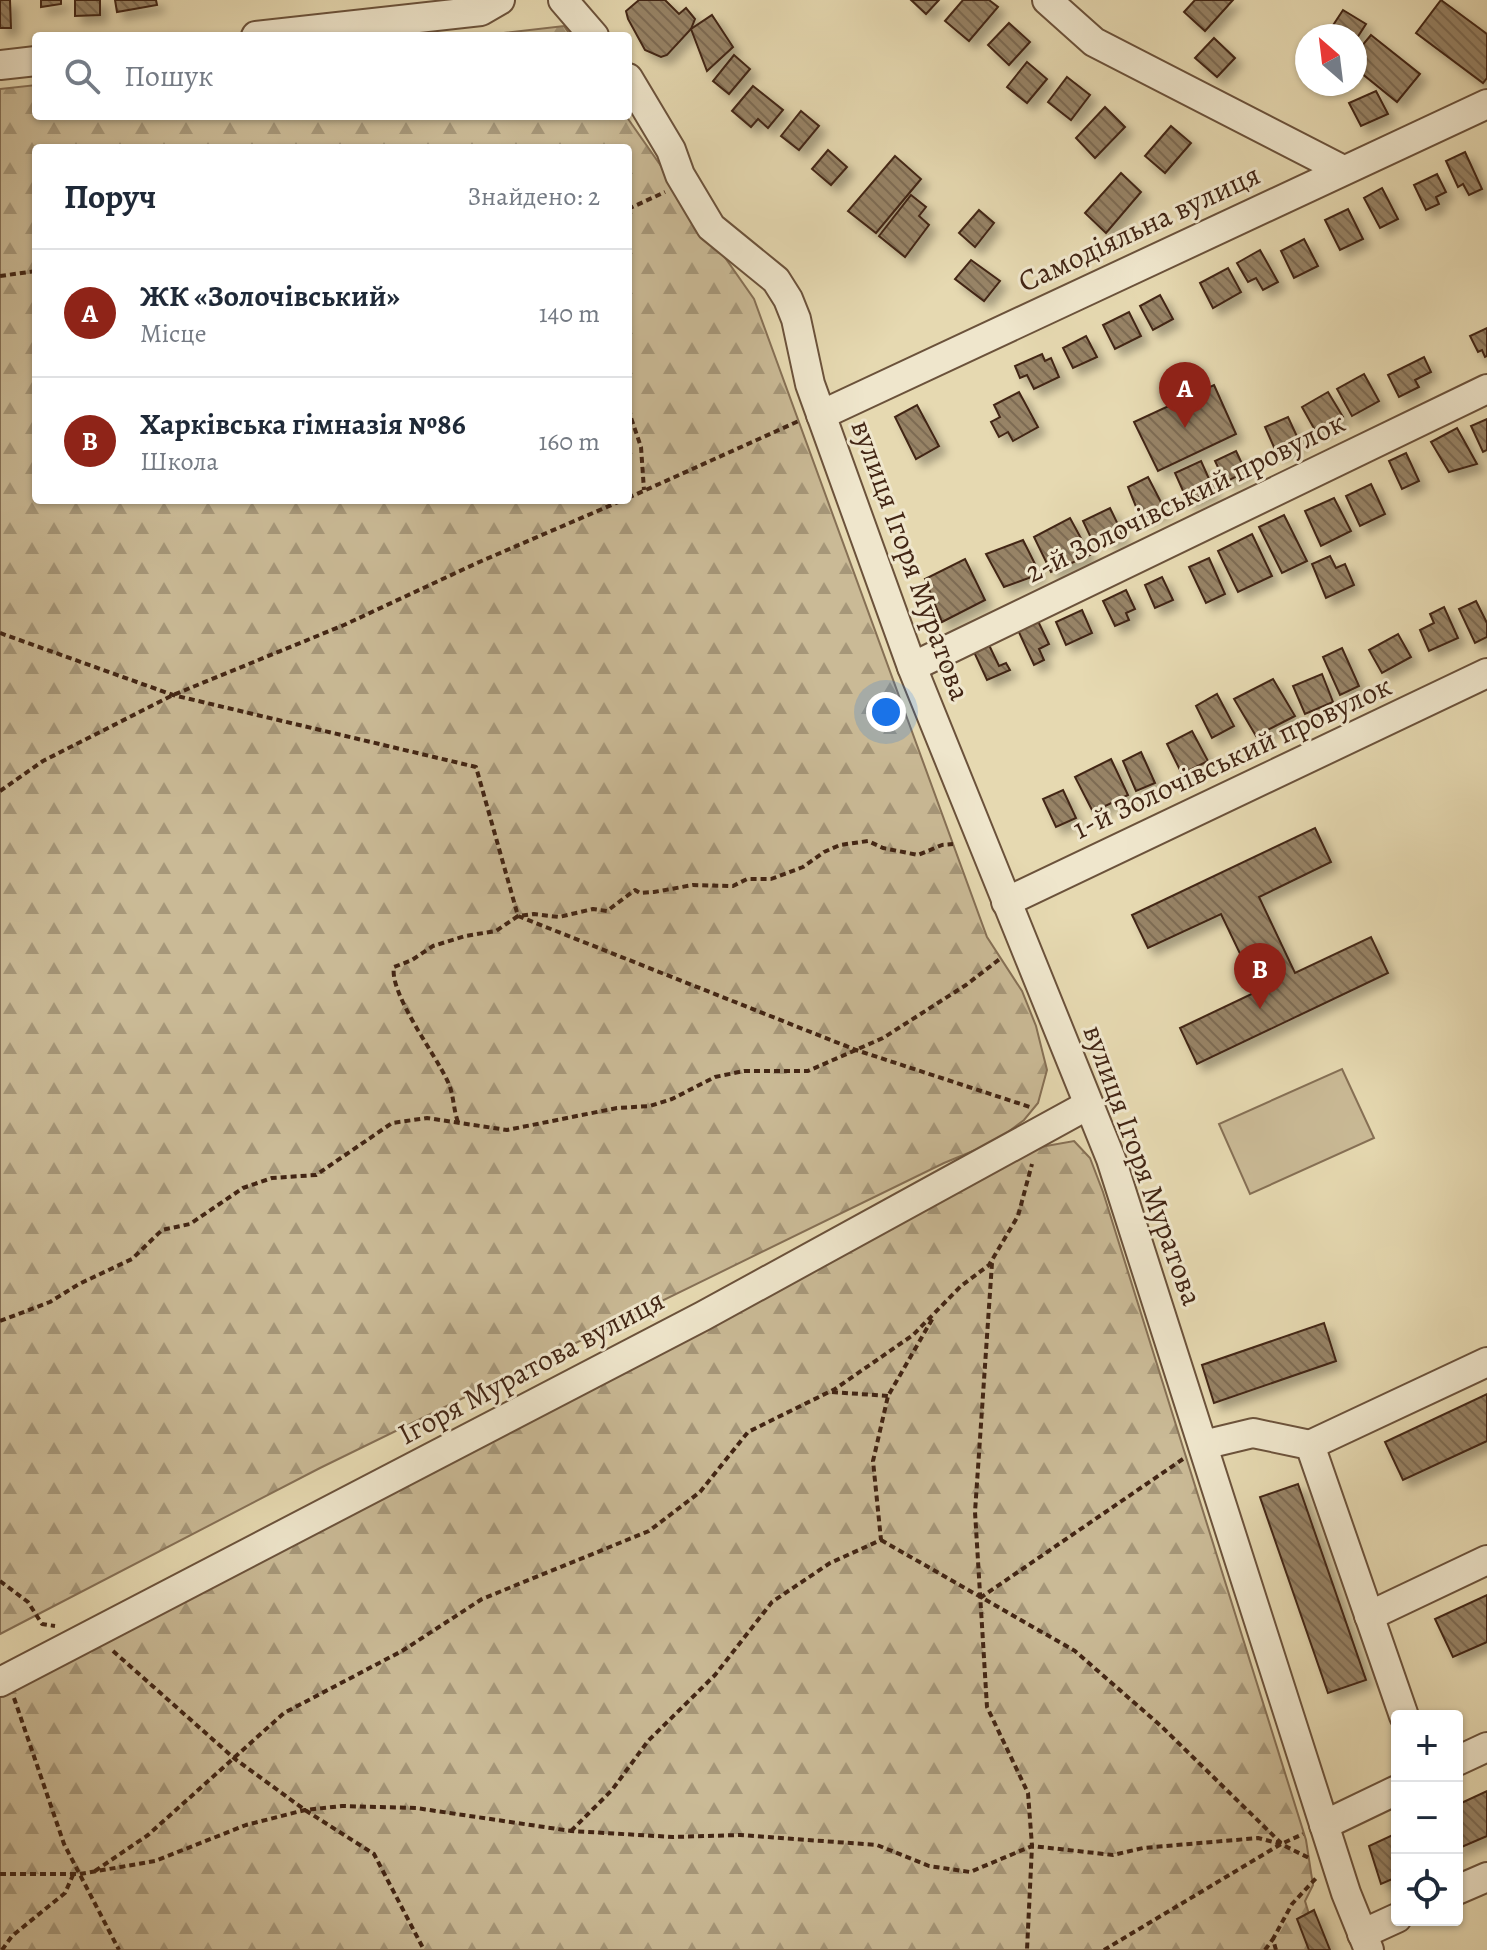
<!DOCTYPE html>
<html lang="uk">
<head>
<meta charset="utf-8">
<style>
  body { margin:0; font-family:Alegreya,serif; background:#f2f2f3; color:#1f2937 }
  .controls { position:absolute; right:24px; bottom:24px; display:grid; overflow:hidden; border-radius:8px; box-shadow:0 2px 6px #0004 }
  .controls button { width:72px; height:72px; display:grid; place-items:center; padding:0; border:0; border-bottom:2px solid #e0e1e3; background:#fff; color:#1f2937; font:40px sans-serif }
  .compass { position:absolute; left:1295px; top:24px; width:72px; height:72px; border-radius:50%; background:#fff; box-shadow:0 2px 6px #0004; rotate:332deg }
  .you { position:absolute; left:886px; top:712px; width:28px; height:28px; margin:-20px; border:6px solid #fff; border-radius:50%; background:#1a73e8; box-shadow:0 0 0 12px #1a73e833 }
  .badge { display:grid; place-items:center; width:52px; height:52px; border-radius:50%; background:#8f2418; color:#fff; font-size:26px; font-weight:700 }
  .pin { position:absolute; translate:-50% -66px; filter:drop-shadow(0 2px 4px #0008) }
  .pin::after { content:''; position:absolute; top:42px; width:28px; height:24px; background:inherit; clip-path:polygon(0 0,100% 0,50% 100%) }
  .list { margin:0; padding:0; list-style:none }
  h2 { display:flex; justify-content:space-between; align-items:center; height:104px; margin:0; padding:0 32px; font-size:34px }
  h2 small { font-size:26px; font-weight:400; color:#747a83 }
  .list li { display:grid; grid-template-columns:52px 1fr auto; gap:24px; align-items:center; box-sizing:border-box; height:128px; padding:0 32px; border-top:2px solid #e0e1e3 }
  .list b { display:block; font-size:30px; white-space:nowrap }
  .list p { margin:0; font-size:26px; white-space:nowrap; color:#747a83 }
  .list em { font-size:26px; font-style:normal; color:#747a83 }
  .icon { flex:none; width:44px; height:44px; fill:none; stroke:currentColor; stroke-width:2; stroke-linecap:round; stroke-linejoin:round }
  .map { position:relative; flex:none; width:1487px; height:1950px; overflow:hidden }
  .search { position:absolute; background:#fff; box-shadow:0 2px 6px #0004; left:32px; top:32px; width:600px; height:88px; display:flex; align-items:center; gap:20px; box-sizing:border-box; padding:0 28px; border-radius:8px; color:#747a83; font-size:30px }
  .panel { position:absolute; background:#fff; box-shadow:0 2px 6px #0004; left:32px; top:144px; width:600px; height:360px; border-radius:8px }
  .map>svg:first-child { display:block }
  .forest { fill:url(#forest-firs); stroke:#867055; stroke-width:2; fill-rule:evenodd }
  .garden { fill:#caba96; stroke:#867055; stroke-width:2 }
  .building { fill:url(#building-back-hatch); stroke:#422514; stroke-width:2; filter:url(#shadow) }
  .lines { fill:none; stroke-linecap:round; stroke-linejoin:round }
  .minor-casing { stroke:#6b523b; stroke-width:32 }
  .path { stroke:#422514; stroke-width:4; stroke-dasharray:6 4; stroke-linecap:butt }
  .minor { stroke:#efe6cc; stroke-width:28 }
  .labels { text-anchor:middle; dominant-baseline:central; stroke-width:6; stroke-linejoin:round; paint-order:stroke }
  .street-label { font-size:30px; fill:#422514; stroke:#efe6cc }
</style>
</head>
<body>
<div class="map">
<svg width="1487" height="1950" viewBox="0 0 1487 1950">
  <defs>
    <pattern id="forest-firs" width="22" height="20" patternUnits="userSpaceOnUse" patternTransform="scale(2)"><rect width="22" height="20" fill="#caba96"/><path d="M5 1l3.5 6h-7zM16 11l3.5 6h-7z" fill="#a69779"/></pattern>
    <pattern id="building-back-hatch" width="6" height="6" patternUnits="userSpaceOnUse" patternTransform="scale(2)"><rect width="6" height="6" fill="#978366"/><path d="M-1 5l2 2M0 0l6 6M5-1l2 2" fill="none" stroke="#7d6b53"/></pattern>
    <filter id="shadow"><feDropShadow dx="7" dy="7" stdDeviation="4" flood-color="#0004"/></filter>
  </defs>
  <rect width="100%" height="100%" fill="#e6d9b1"/>
  <filter id="stains"><feTurbulence type="fractalNoise" baseFrequency=".0025" numOctaves="4"/><feColorMatrix values="0 0 0 0 .2 0 0 0 0 .09 0 0 0 0 .02 0 0 0 .5 -.17"/></filter>
  <radialGradient id="worn" r=".72"><stop offset=".6" stop-color="#630" stop-opacity="0"/><stop offset="1" stop-color="#630" stop-opacity=".3"/></radialGradient>
  <g class="forest">
    <path d="M564 26 571 36H477Z"/>
    <path d="M36 85V116H626L754 299 987 937 1022 991 1036 1026 1047 1070 1038 1103 1024 1120 995 1142 944 1163 320 1468 0 1634V89ZM36 148H628V500H36Z"/>
    <path d="M1074 1141 1090 1158 1103 1192 1306 1840 1313 1885 1305 1901 1320 1950H0V1687L1035 1148Z"/>
  </g>
  <path class="garden" d="M1342 1069 1374 1138 1250 1194 1219 1124Z"/>
  <g class="building">
    <path d="M0 0H10L11 28H0Z"/>
    <path d="M41 0H61V4L41 7Z"/>
    <path d="M75 0H100V15L75 16Z"/>
    <path d="M115 0H156L157 5 117 12Z"/>
    <path d="M639 0H665L679 14 686 8 695 19 691 29 667 55 661 57 645 50 628 19 626 11Z"/>
    <path d="M911 0H939L926 14Z"/>
    <path d="M963 0H989L998 7 969 41 945 21Z"/>
    <path d="M1195 0H1233L1205 31 1184 12Z"/>
    <path d="M1441 0 1487 34V78L1483 83 1416 33Z"/>
    <path d="M1343 10 1366 24 1355 41V36H1326Z"/>
    <path d="M712 15 733 47 707 71 691 29Z"/>
    <path d="M1009 23 1030 42 1009 65 988 45Z"/>
    <path d="M1371 35 1420 74 1397 102 1355 68V54Z"/>
    <path d="M1214 38 1235 58 1217 77 1195 58Z"/>
    <path d="M734 55 750 69 729 94 713 81Z"/>
    <path d="M1027 62 1047 79 1027 103 1007 87Z"/>
    <path d="M1067 77 1090 95 1071 120 1048 102Z"/>
    <path d="M753 86 783 110 768 128 758 119 751 127 732 111Z"/>
    <path d="M1376 91 1388 114 1361 126 1349 103Z"/>
    <path d="M1105 107 1125 127 1095 158 1076 138Z"/>
    <path d="M801 111 819 126 799 150 781 136Z"/>
    <path d="M1171 126 1191 143 1165 173 1145 156Z"/>
    <path d="M828 150 847 167 831 185 812 169Z"/>
    <path d="M1465 152 1482 189 1469 195 1463 184 1458 187 1446 161Z"/>
    <path d="M895 156 921 179 876 233 848 211Z"/>
    <path d="M1121 173 1141 192 1106 233 1085 213Z"/>
    <path d="M1437 174 1446 192 1436 197 1439 204 1426 210 1414 185Z"/>
    <path d="M1382 188 1398 219 1380 228 1364 198Z"/>
    <path d="M911 195 926 207 919 216 929 225 905 257 879 236Z"/>
    <path d="M1348 209 1363 239 1340 250 1325 220Z"/>
    <path d="M979 210 994 223 975 247 959 233Z"/>
    <path d="M1304 239 1318 266 1294 278 1281 251Z"/>
    <path d="M1260 250 1278 282 1263 290 1256 278 1248 282 1237 263Z"/>
    <path d="M971 260 1000 281 984 301 955 279Z"/>
    <path d="M1228 268 1241 292 1213 308 1200 283Z"/>
    <path d="M1160 295 1173 319 1153 330 1140 306Z"/>
    <path d="M1129 312 1141 336 1115 349 1103 325Z"/>
    <path d="M1487 328V356L1485 357 1482 350 1478 352 1470 336Z"/>
    <path d="M1086 336 1097 357 1073 368 1063 348Z"/>
    <path d="M1042 354 1045 361 1051 358 1059 377 1034 389 1027 375 1020 378 1015 366Z"/>
    <path d="M1424 357 1431 372 1415 380 1419 387 1399 397 1388 375Z"/>
    <path d="M1364 374 1379 401 1352 416 1337 389Z"/>
    <path d="M1214 385 1236 434 1158 471 1134 422Z"/>
    <path d="M1019 392 1038 427 1013 441 1008 432 999 437 991 422 1000 417 994 405Z"/>
    <path d="M1328 392 1343 417 1316 432 1302 407Z"/>
    <path d="M917 405 939 446 916 459 895 417Z"/>
    <path d="M1288 417 1300 443 1277 454 1265 427Z"/>
    <path d="M1487 419V450L1483 452 1471 426Z"/>
    <path d="M1457 428 1477 464 1449 472 1431 442Z"/>
    <path d="M1236 451 1246 472 1225 482 1215 461Z"/>
    <path d="M1406 453 1419 481 1402 489 1389 461Z"/>
    <path d="M1201 461 1214 490 1188 502 1175 473Z"/>
    <path d="M1148 477 1165 510 1141 519 1128 487Z"/>
    <path d="M1371 484 1385 514 1360 526 1346 496Z"/>
    <path d="M1334 498 1351 531 1321 546 1305 511Z"/>
    <path d="M1110 508 1123 535 1109 542 1106 534 1092 540 1083 521Z"/>
    <path d="M1284 515 1307 561 1282 573 1259 527Z"/>
    <path d="M1070 518 1090 555 1051 572 1034 537Z"/>
    <path d="M1252 534 1272 576 1238 592 1218 551Z"/>
    <path d="M1023 540 1040 574 1004 587 986 554Z"/>
    <path d="M1330 556 1336 568 1345 564 1354 585 1326 598 1312 564Z"/>
    <path d="M1209 558 1225 594 1206 603 1189 567Z"/>
    <path d="M965 559 985 600 942 622 925 579Z"/>
    <path d="M1162 577 1173 600 1155 608 1145 585Z"/>
    <path d="M1126 590 1135 609 1126 613 1129 620 1115 626 1103 601Z"/>
    <path d="M1476 601 1487 623V637L1475 643 1459 609Z"/>
    <path d="M1444 607 1458 638 1429 651 1420 630 1434 623 1430 614Z"/>
    <path d="M1082 610 1092 633 1066 645 1056 622Z"/>
    <path d="M1037 619 1049 644 1039 649 1044 660 1034 665 1017 628Z"/>
    <path d="M1398 634 1411 657 1382 673 1369 650Z"/>
    <path d="M989 645 999 666 1006 663 1010 670 987 680 974 652Z"/>
    <path d="M1342 648 1359 686 1340 695 1323 657Z"/>
    <path d="M1322 674 1333 702 1305 714 1293 686Z"/>
    <path d="M1273 679 1295 716 1256 736 1234 699Z"/>
    <path d="M1217 694 1234 726 1212 738 1196 706Z"/>
    <path d="M1192 731 1208 761 1182 774 1167 744Z"/>
    <path d="M1141 752 1155 783 1136 791 1123 761Z"/>
    <path d="M1111 759 1128 795 1093 812 1075 777Z"/>
    <path d="M1063 790 1076 818 1056 827 1043 799Z"/>
    <path d="M1315 828 1331 862 1259 897 1295 973 1371 937 1388 973 1197 1064 1180 1028 1258 991 1221 914 1148 948 1132 915Z"/>
    <path d="M1324 1323 1336 1361 1214 1403 1202 1365Z"/>
    <path d="M1487 1394V1441L1403 1480 1385 1442Z"/>
    <path d="M1298 1484 1366 1680 1328 1693 1260 1497Z"/>
    <path d="M1487 1595V1642L1453 1657 1435 1619Z"/>
    <path d="M1487 1791V1836L1457 1849V1805Z"/>
    <path d="M1397 1833V1877L1381 1884 1369 1846Z"/>
    <path d="M1314 1910 1330 1950H1309L1297 1919Z"/>
  </g>
  <g class="lines">
    <g class="minor-casing">
      <g id="minor">
        <path d="M563 0 594 36"/>
        <path d="M1047 0 1094 42 1343 170"/>
        <path d="M256 36 481 11 500 0"/>
        <path d="M0 65 36 61"/>
        <path d="M628 78 671 150 680 175 711 227 776 280 788 299 796 319 810 384 912 667 1111 1159 1346 1893 1369 1950"/>
        <path d="M821 415 1487 104"/>
        <path d="M912 667 1487 389"/>
        <path d="M1006 902 1487 673"/>
        <path d="M1203 1445 1253 1433 1310 1445 1404 1716"/>
        <path d="M1310 1445 1487 1362"/>
        <path d="M1369 1616 1487 1560"/>
        <path d="M0 1682 703 1316 1088 1105"/>
        <path d="M1457 1761 1487 1747"/>
        <path d="M1324 1825 1397 1790"/>
        <path d="M1457 1890 1487 1877"/>
        <path d="M1362 1934 1397 1918"/>
      </g>
    </g>
    <g class="path">
      <path d="M628 209 665 192"/>
      <path d="M0 276 36 271"/>
      <path d="M628 409 641 447 644 490"/>
      <path d="M628 498 801 420"/>
      <path d="M0 633 173 695 476 767 518 916 856 1050 1033 1108"/>
      <path d="M0 791 43 761 173 695 344 625 477 563 623 500"/>
      <path d="M458 1122C453 1109 454 1093 447 1080 435 1054 389 993 394 967L412 960 433 946 465 936 496 931 518 916 534 914 559 917 593 909 607 911 635 890 640 893 654 892 693 885 733 886 747 879H771L803 867 824 852 840 845 868 841 883 848 918 855 942 845 953 844"/>
      <path d="M992 1263 975 1512 987 1707 1028 1793 1032 1846 1027 1950"/>
      <path d="M0 1321 50 1302 79 1284 132 1259 162 1230 190 1224 243 1188 272 1178 316 1175 392 1123 427 1118 507 1130 617 1108 650 1106 672 1099 715 1077 744 1071H808L883 1038 966 985 1001 958"/>
      <path d="M832 1392 888 1396"/>
      <path d="M881 1540 1075 1651 1161 1726 1281 1843"/>
      <path d="M0 1581 28 1602 42 1624 55 1626"/>
      <path d="M980 1598 1183 1459"/>
      <path d="M113 1651 235 1759 305 1810 374 1854 424 1950"/>
      <path d="M14 1698 64 1844 119 1950"/>
      <path d="M571 1831 612 1790 648 1741 715 1675 772 1602 830 1563 881 1540 873 1461 888 1396 934 1316"/>
      <path d="M95 1871 148 1835 284 1713 402 1651 482 1599 649 1531 700 1492 748 1432 835 1389 913 1335 961 1286 989 1265 1018 1216 1032 1164"/>
      <path d="M0 1874H80L155 1861 246 1825 305 1810 342 1806 416 1808 571 1831 673 1837 740 1835 877 1845 929 1866 970 1872 1032 1846 1113 1855 1143 1848 1258 1838 1281 1844 1309 1858"/>
      <path d="M2 1950 12 1936 65 1893 73 1875"/>
      <path d="M1104 1950 1281 1844 1303 1834"/>
      <path d="M1265 1950 1273 1939"/>
      <path d="M1276 1950 1273 1939 1292 1904 1318 1876"/>
    </g>
    <use href="#minor" class="minor"/>
  </g>
  <g class="labels">
    <g class="street-label">
      <text transform="translate(1139 228) rotate(-25)">Самодіяльна вулиця</text>
      <text transform="translate(1185 497) rotate(-26)">2-й Золочівський провулок</text>
      <text transform="translate(911 560) rotate(70)">вулиця Ігоря Муратова</text>
      <text transform="translate(1232 757) rotate(-25)">1-й Золочівський провулок</text>
      <text transform="translate(1143 1165) rotate(70)">вулиця Ігоря Муратова</text>
      <text transform="translate(531 1367) rotate(-28)">Ігоря Муратова вулиця</text>
    </g>
  </g>
  <rect width="100%" height="100%" filter="url(#stains)"/>
  <rect width="100%" height="100%" fill="url(#worn)"/>
</svg>
<div class="controls">
<button>+</button>
<button>−</button>
<button><svg class="icon" aria-label="locate" viewBox="0 0 24 24"><circle cx="12" cy="12" r="6"/><path d="M12 2v4M12 18v4M2 12h4M18 12h4"/></svg></button>
</div>
<svg class="compass" viewBox="-18 -18 36 36"><path d="M0-13l5 13h-10z" fill="#e53935"/><path d="M0 13l5-13h-10z" fill="#747a83"/></svg>
<div class="you"></div>
<div class="pin badge" style="left:1185px;top:428px">A</div>
<div class="pin badge" style="left:1260px;top:1009px">B</div>
<div class="search"><svg class="icon" aria-label="search" viewBox="0 0 24 24"><circle cx="10" cy="10" r="6"/><path d="M15 15l6 6"/></svg>Пошук</div>
<section class="panel">
<h2>Поруч<small>Знайдено: 2</small></h2>
<ul class="list">
<li><span class="badge">A</span><div><b>ЖК «Золочівський»</b><p>Місце</p></div><em>140 m</em></li>
<li><span class="badge">B</span><div><b>Харківська гімназія №86</b><p>Школа</p></div><em>160 m</em></li>
</ul>
</section>
</div>
</body>
</html>
